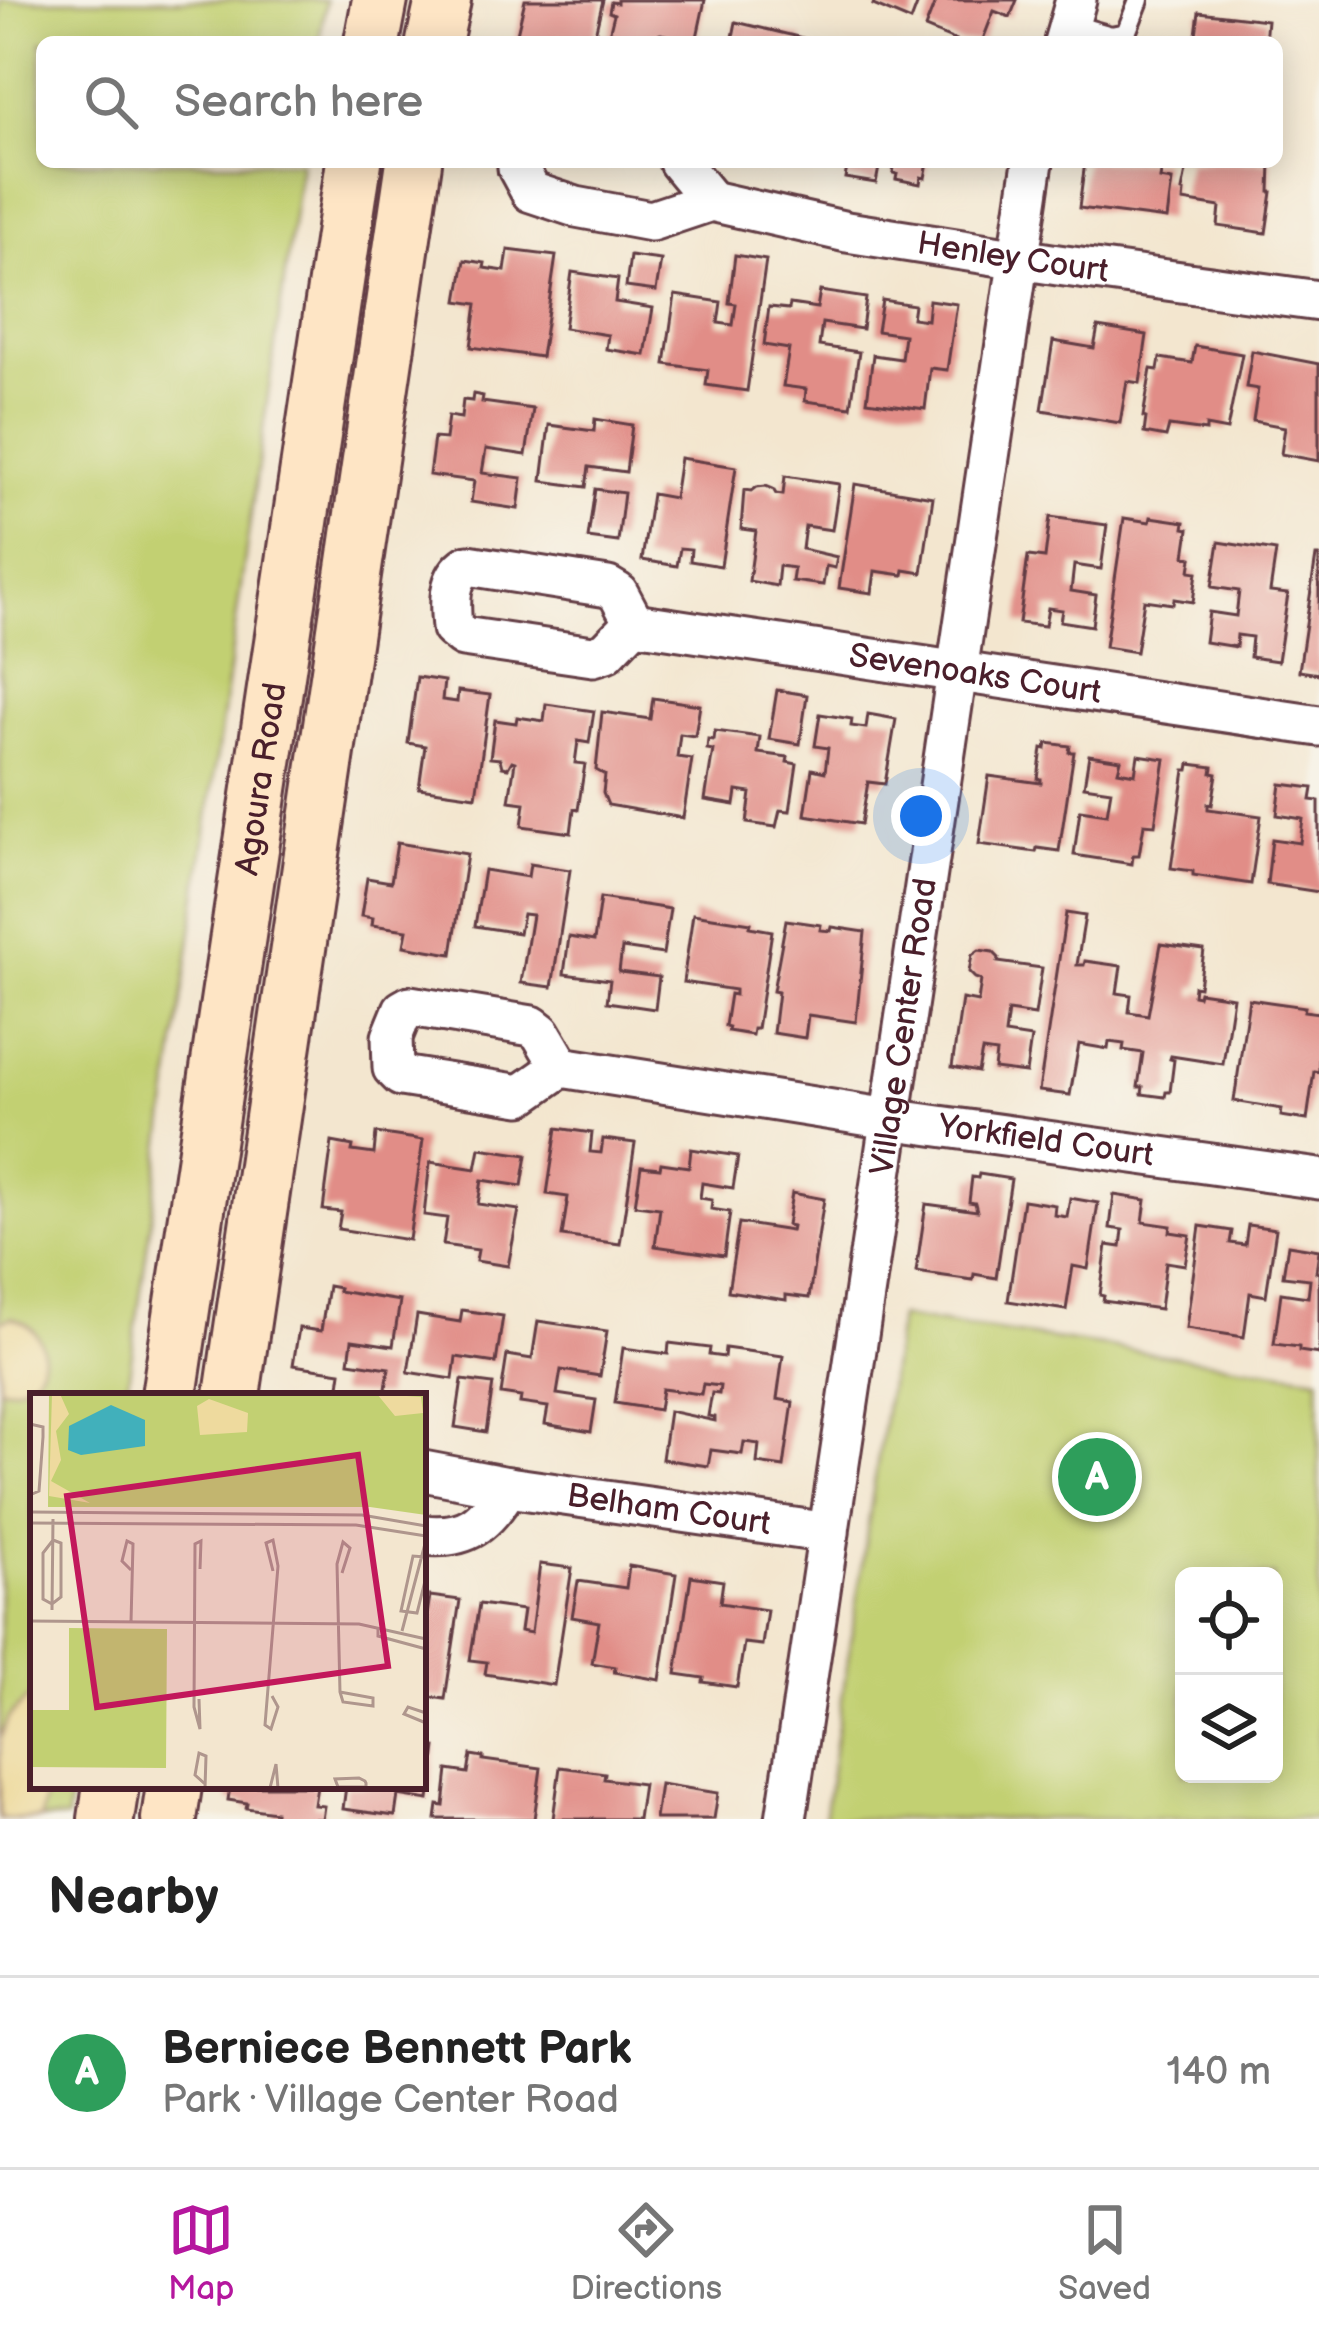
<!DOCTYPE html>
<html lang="en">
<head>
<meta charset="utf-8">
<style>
  body { margin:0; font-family:"Balsamiq Sans",sans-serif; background:#f2f2f2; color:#222 }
  .controls { position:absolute; right:36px; bottom:36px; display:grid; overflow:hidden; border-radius:18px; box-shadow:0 6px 30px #0003 }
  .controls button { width:108px; height:108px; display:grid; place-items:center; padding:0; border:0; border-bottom:3px solid #e0e0e0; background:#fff; color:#222; font:60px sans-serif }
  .you { position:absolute; left:921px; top:816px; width:42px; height:42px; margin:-30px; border:9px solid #fff; border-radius:50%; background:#1a73e8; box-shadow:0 0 0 18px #1a73e833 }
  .badge { display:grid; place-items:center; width:78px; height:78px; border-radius:50%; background:#b5179e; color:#fff; font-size:39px; font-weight:700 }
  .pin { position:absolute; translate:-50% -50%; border:6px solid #fff; box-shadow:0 3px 12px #0006 }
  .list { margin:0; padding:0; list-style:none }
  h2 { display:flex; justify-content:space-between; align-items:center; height:156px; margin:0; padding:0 48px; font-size:51px }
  h2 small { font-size:39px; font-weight:400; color:#767676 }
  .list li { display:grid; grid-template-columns:78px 1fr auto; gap:36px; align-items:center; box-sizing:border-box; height:192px; padding:0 48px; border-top:3px solid #e0e0e0 }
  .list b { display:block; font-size:45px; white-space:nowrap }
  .list p { margin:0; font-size:39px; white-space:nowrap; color:#767676 }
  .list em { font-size:39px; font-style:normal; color:#767676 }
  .icon { flex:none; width:66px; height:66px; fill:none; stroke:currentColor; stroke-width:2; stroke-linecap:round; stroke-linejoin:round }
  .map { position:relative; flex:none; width:1319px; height:1819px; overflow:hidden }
  .search { position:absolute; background:#fff; box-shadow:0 6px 30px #0003; left:36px; right:36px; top:36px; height:132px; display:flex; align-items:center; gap:30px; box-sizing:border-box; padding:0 42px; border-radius:18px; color:#767676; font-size:45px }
  .sheet { height:348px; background:#fff }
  nav { display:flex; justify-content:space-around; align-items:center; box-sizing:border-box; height:168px; border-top:3px solid #e0e0e0; background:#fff; font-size:33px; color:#767676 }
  nav a { display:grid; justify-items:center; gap:6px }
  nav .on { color:#b5179e }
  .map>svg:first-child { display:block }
  .green { fill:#c2d072; stroke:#86784e; stroke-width:3; fill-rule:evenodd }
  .sand { fill:#eeda9e; stroke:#9c7c64; stroke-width:3 }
  .building { fill:#e18d87 }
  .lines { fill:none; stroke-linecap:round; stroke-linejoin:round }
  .lane-casing { stroke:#633d44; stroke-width:24 }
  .street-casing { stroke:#633d44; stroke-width:45 }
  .secondary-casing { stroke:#633d44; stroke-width:60 }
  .lane { stroke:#fff; stroke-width:18 }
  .street { stroke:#fff; stroke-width:39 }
  .secondary { stroke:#fee5c5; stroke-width:54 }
  .labels { text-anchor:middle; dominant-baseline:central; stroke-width:10; stroke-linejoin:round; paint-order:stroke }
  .street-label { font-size:33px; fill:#4a1f2b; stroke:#f7f3e8 }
  .inset-road { fill:none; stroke:#af968d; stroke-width:3 }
  .view { fill:#c2185b; fill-opacity:0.15; stroke:#c2185b; stroke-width:6 }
  .inset-edge { fill:none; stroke:#4a1f2b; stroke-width:6 }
</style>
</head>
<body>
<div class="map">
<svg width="1319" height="1819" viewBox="0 0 1319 1819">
  <rect width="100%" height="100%" fill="#f7f3e8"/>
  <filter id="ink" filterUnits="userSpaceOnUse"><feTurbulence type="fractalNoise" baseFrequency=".00833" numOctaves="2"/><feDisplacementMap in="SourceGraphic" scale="24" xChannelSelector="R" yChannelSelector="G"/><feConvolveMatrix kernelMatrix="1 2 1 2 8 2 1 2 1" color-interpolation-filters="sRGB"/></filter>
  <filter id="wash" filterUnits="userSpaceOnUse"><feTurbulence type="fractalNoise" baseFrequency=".004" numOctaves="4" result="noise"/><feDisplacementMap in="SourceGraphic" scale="48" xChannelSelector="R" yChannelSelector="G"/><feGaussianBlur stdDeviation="2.7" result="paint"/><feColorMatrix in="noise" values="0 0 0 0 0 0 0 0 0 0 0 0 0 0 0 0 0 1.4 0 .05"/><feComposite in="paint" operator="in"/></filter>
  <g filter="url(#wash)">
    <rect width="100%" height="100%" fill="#f3e6cf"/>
    <g class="green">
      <path d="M0 0H326L319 42H42V162H301L126 1396H33V1786H71L67 1819H0Z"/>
      <path d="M899 1317 1319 1377V1819H824ZM1274 1576V1774H1184V1576Z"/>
    </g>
    <g class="sand">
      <path d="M11 1317C58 1330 52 1392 0 1388V1322Z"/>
      <path d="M33 1693V1786H46L41 1819H0V1739L8 1718Z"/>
    </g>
    <g id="blocks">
      <g class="building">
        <path d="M525 0H603L593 42H515Z"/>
        <path d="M617 0H705L696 42H664L665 35 661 34 655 35 653 42H607L614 14 609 12 611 2 617 3Z"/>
        <path d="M875 0H919L911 21 873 5Z"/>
        <path d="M936 0H1017L1010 17 994 11 982 42H959L925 28Z"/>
        <path d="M1199 12 1267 20 1265 42H1195Z"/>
        <path d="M736 22 803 38 802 42H732Z"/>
        <path d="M848 162H880L876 183 845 178Z"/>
        <path d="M895 162H928L925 178 921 177 920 184 896 179 897 174 893 173Z"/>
        <path d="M1085 162H1163L1160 179 1172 181 1167 219 1079 208Z"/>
        <path d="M1188 162H1271L1270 192H1272L1266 233 1218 226 1220 207 1183 201 1184 192 1182 191Z"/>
        <path d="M508 250 556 256 541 357 471 347 477 304 458 301 465 260 485 263 484 268 505 271Z"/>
        <path d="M735 255 766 260 747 391 706 385 708 370 665 364 675 295 721 302 718 323 733 325 736 304 729 303Z"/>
        <path d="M630 256 661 260 656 291 626 287Z"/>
        <path d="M572 272 618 279 615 302 653 308 645 355 606 349 608 335 564 328Z"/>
        <path d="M820 291 866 298 862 329 822 323 819 346 859 352 851 407 805 401 806 389 783 386 789 349 764 345 769 307 789 309 790 304 817 308Z"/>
        <path d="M882 300 914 305 912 318 927 320 929 300 957 304 947 370 930 368 925 409 867 401 873 355 901 359 904 335 877 331Z"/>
        <path d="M1098 327 1147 335 1140 383 1127 381 1120 423 1042 410 1053 341 1094 348Z"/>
        <path d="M1195 346 1242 354 1227 430 1206 426V431L1169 426 1166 437 1144 433 1146 418 1143 417 1151 369 1158 370 1160 358 1192 363Z"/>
        <path d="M1252 351 1319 364V461L1281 454 1285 427 1253 421 1258 389 1246 387Z"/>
        <path d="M473 394 483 396 482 402 533 409 526 455 486 449 482 473 522 478 518 509 471 502 474 481 429 475 434 438 445 439 448 416 461 418 463 400 472 401Z"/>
        <path d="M595 419 632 425 626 472 589 467 586 487 542 481 549 425 594 431Z"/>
        <path d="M680 458 736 467 721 566 690 561 691 549 680 548 677 566 642 560 652 494 674 498Z"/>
        <path d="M785 476 839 484 832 530 805 526 802 549 837 557 835 568 826 566 823 585 792 581 794 568 779 566 777 586 749 581 756 531 741 529 744 490 752 491 757 487 766 486 773 489 776 494 783 495Z"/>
        <path d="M855 484 933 497 922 573 904 570 903 575 875 571 872 593 839 588Z"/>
        <path d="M595 489 624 493 618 542 588 538Z"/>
        <path d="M1050 517 1107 525 1101 569 1074 565 1071 591 1096 595 1092 626 1060 621 1062 610 1048 608 1045 626 1019 623 1028 556 1045 558Z"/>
        <path d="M1151 517 1185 522 1184 528 1189 529 1185 556 1192 558 1190 571 1197 572 1193 602 1174 599 1173 604 1144 600 1136 652 1105 647 1124 518 1150 522Z"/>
        <path d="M1219 542 1276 551 1270 592 1288 594 1278 661 1250 657 1252 637 1237 635 1236 647 1205 642 1209 612 1236 616 1239 591 1212 587Z"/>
        <path d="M1316 556H1319V674L1299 671Z"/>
        <path d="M417 677 444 681 442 700 457 702 458 691 490 695 476 796 419 788 425 746 408 743Z"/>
        <path d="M777 690 807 695 800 744 769 739Z"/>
        <path d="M653 698 700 705 695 736 680 734 677 757 692 759 683 818 608 805 603 793 605 775 596 770 602 712 650 719Z"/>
        <path d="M546 704 594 711 589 743 578 741 575 763 585 764 578 810 574 809 571 833 522 826 525 803 509 801 515 762 512 761 508 768 502 767 500 759 490 758 495 720 516 723 517 717 544 721Z"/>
        <path d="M820 714 852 719 851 726 866 728 868 714 896 719 885 784 868 782 861 824 805 815 812 769 825 772 828 748 815 746Z"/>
        <path d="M715 731 760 737 758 753 788 757 787 762 797 764 790 811 780 810 776 827 747 823 751 793 737 791 735 805 705 800 713 750 707 749 708 739 714 740Z"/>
        <path d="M1047 743 1070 746 1069 752H1074L1059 851 1037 848 1036 852 979 844 989 776 1041 783V779H1038L1042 748 1046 749Z"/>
        <path d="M1089 755 1121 760 1118 771 1135 774 1138 755 1165 759 1155 825 1144 824 1139 855H1133L1132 864 1074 855 1080 810 1107 814 1111 790 1084 786Z"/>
        <path d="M1190 764 1213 767 1212 773 1217 774 1212 805 1208 804V809L1261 816 1251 884 1193 875V871L1171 868 1185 770H1189Z"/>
        <path d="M1281 784 1313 788 1311 800 1319 801V892L1267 884 1272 839 1300 843 1303 819 1277 815Z"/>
        <path d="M397 843 467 854 452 954 404 946 407 930 372 925 373 918 361 916 367 878 391 882Z"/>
        <path d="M530 864 570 870 552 987 521 983 532 915 523 914 519 933 475 926 484 870 528 877Z"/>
        <path d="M600 898 670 909 663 954 622 948 619 972 659 977 655 1009 607 1002 610 980 564 974 569 937 594 941Z"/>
        <path d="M1066 913 1085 916 1077 965H1084L1085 961 1121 966 1117 993 1131 995 1129 1012 1148 1015 1161 944 1204 950 1199 987 1194 986 1193 995 1198 996 1199 992 1233 997 1223 1064 1171 1056 1170 1059 1174 1060 1170 1092H1166L1165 1097 1142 1094 1143 1087H1138L1143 1053 1123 1050 1124 1044 1109 1042 1108 1049 1079 1044 1070 1095 1039 1091Z"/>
        <path d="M693 914 751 923 750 927 772 931 757 1029H753L752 1035 728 1031 729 1027 725 1026 730 994 735 995V990L683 982Z"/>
        <path d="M786 920 821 925 820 930 831 931 832 927 865 932 856 1022 808 1015 805 1038 773 1033 778 992 773 991Z"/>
        <path d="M979 950 993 952 999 958 998 962 1042 968 1035 1015 1008 1011 1005 1034 1031 1038 1026 1073 994 1069 996 1053 982 1051 978 1072 952 1067 962 999 978 1002 981 980 975 978 969 972 972 955Z"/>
        <path d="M1249 999 1305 1007 1304 1011 1319 1013V1072L1314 1071 1307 1120 1281 1116 1282 1109 1234 1101Z"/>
        <path d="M557 1128 592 1133 590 1152 601 1153 603 1139 635 1143 620 1244 562 1236 568 1197 547 1194Z"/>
        <path d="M376 1133 423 1140 409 1240 338 1229 341 1212 323 1210 332 1142 353 1146 352 1151 374 1154Z"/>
        <path d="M480 1148 527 1155 522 1186 482 1180 478 1204 519 1210 508 1266 476 1261 478 1250 443 1245 447 1218 424 1215 430 1162 476 1169Z"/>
        <path d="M691 1149 738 1156 733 1188 702 1183 700 1198 712 1200 711 1209 730 1212 724 1256 655 1246 660 1208 635 1205 641 1166 660 1168 661 1163 689 1167Z"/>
        <path d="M979 1174 1011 1179 996 1278 974 1274 973 1280 916 1272 926 1204 977 1211 975 1203 969 1202 972 1177 978 1178Z"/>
        <path d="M792 1193 824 1199 809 1298 786 1295V1300L728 1291 739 1223 791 1231 792 1226 787 1225Z"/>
        <path d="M1114 1195 1146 1200 1143 1222 1171 1226 1170 1232 1190 1235 1185 1265 1166 1262 1160 1309 1103 1301 1104 1296 1100 1295 1107 1245 1121 1247 1123 1230 1110 1228Z"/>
        <path d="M1070 1198 1098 1203 1088 1269 1073 1266 1066 1310 1008 1301 1023 1200 1055 1205 1054 1215 1067 1217Z"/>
        <path d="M1248 1225 1276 1229 1266 1296 1250 1293 1244 1337 1186 1328 1200 1226 1232 1231 1230 1243 1245 1245Z"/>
        <path d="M1288 1245 1319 1250 1316 1272 1319 1273V1354L1299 1351V1347L1274 1344 1281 1293 1308 1297 1310 1279 1283 1276Z"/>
        <path d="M328 1286 339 1288 338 1291 400 1301 393 1346 352 1340 349 1362 389 1368 385 1396 338 1393 341 1372 293 1365 299 1328 321 1331Z"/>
        <path d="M462 1310 503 1316 496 1363 456 1357 453 1379 408 1372 417 1315 460 1322Z"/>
        <path d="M538 1321 607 1331 600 1376 561 1370 557 1394 596 1400 591 1432 545 1424 548 1407 520 1403 521 1397 501 1394 507 1355 532 1359Z"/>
        <path d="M669 1343 710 1348 709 1355 724 1357 725 1348 783 1356 777 1399 793 1402 784 1467 757 1463 759 1444 744 1442 742 1454 711 1450 708 1466 662 1459 669 1411 715 1421V1417L708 1416 712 1393 719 1394 720 1386 703 1384 701 1394 662 1389 659 1410 615 1403 623 1348 668 1354Z"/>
        <path d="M462 1380 493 1384 486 1432 455 1427Z"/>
        <path d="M540 1564 572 1568 554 1685 485 1674 487 1662 470 1660 479 1604 523 1610 520 1631 531 1633Z"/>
        <path d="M629 1566 676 1574 660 1680 614 1672 615 1667 592 1663 599 1622 572 1617 578 1581 626 1588Z"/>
        <path d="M691 1576 723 1581 720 1603 767 1610 762 1645 744 1643 737 1687 703 1682 704 1678 676 1674Z"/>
        <path d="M430 1596 460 1600 445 1699 423 1696V1639Z"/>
        <path d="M423 1746 436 1747 429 1800 398 1795 395 1816 343 1809 346 1786H423Z"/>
        <path d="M471 1755 483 1757V1760L541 1768 534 1819H436L438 1805 444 1806 448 1770 468 1773Z"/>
        <path d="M560 1767 605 1773 604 1779 643 1784 638 1819H553Z"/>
        <path d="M660 1784 718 1793 714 1819H655Z"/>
        <path d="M230 1786H317L314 1805 324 1806 322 1819H274L275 1812 246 1808 247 1803 228 1800Z"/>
      </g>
    </g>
  </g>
  <g filter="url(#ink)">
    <use href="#blocks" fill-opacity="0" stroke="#633d44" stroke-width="3"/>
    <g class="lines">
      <g class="lane-casing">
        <path id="lane" d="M1069 24 1111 36 1126 33 1139 0"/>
      </g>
      <g class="street-casing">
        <g id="street">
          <path d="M1064 42 1076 0"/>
          <path id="s1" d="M520 162 518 168 531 192 576 207 651 221 711 201 847 232 1058 265 1319 301"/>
          <path d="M679 162 711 201"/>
          <path d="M468 565 608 587 618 593 634 623 606 652 593 656 463 637 452 628C450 605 447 578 468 565Z"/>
          <path id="s2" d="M634 623 1319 726"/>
          <path id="s3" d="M561 1067 541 1033 532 1026 410 1006 403 1010 392 1037 393 1068 401 1076 521 1095 561 1067 889 1119 1319 1179"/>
          <path id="s4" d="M423 1471 508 1487 829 1533"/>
          <path d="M423 1535C468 1540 485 1523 508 1487"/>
          <path id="s5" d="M786 1819 1033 162"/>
        </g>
      </g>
      <g class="secondary-casing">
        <g id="secondary">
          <path d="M372 42 380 0"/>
          <path d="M434 42 443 0"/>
          <path id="s6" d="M169 1396 354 162"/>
          <path d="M232 1396 414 162"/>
          <path d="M106 1819 111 1786"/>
          <path d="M169 1819 174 1786"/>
        </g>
      </g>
      <use href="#lane" class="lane"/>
      <use href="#street" class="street"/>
      <use href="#secondary" class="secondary"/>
    </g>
  </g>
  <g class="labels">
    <g class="street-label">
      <text stroke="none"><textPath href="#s1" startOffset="528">Henley Court</textPath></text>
      <text stroke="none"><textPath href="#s2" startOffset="345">Sevenoaks Court</textPath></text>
      <text stroke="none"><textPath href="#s6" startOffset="624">Agoura Road</textPath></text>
      <text stroke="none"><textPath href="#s5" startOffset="801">Village Center Road</textPath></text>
      <text stroke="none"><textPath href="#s3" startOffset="915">Yorkfield Court</textPath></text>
      <text stroke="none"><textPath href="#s4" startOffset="249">Belham Court</textPath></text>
    </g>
  </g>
  <g transform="translate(30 1393)">
    <rect width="396" height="396" fill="#f3e6cf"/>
    <path d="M19 1H396V122L340 114H18ZM39 235 137 236 136 375 0 374V317H39Z" fill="#c2d072"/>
    <path d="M22 1H30L39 21 26 38 31 67 21 88 60 110 19 103ZM347 1 391 4 393 20 365 23ZM179 6 218 20 217 39 170 42 167 13Z" fill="#eeda9e"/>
    <path d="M81 12 115 27V53L51 62 38 57 39 33Z" fill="#41b0bb"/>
    <path class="inset-road" d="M0 31 13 34V44L9 98 0 102M0 119 332 122 396 133M0 130 326 132 396 143M23 147 31 150V204L22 211 13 206V160ZM396 164 383 163 371 218 387 220 396 184M22 217 23 126M0 228 329 231 396 246M101 229 103 151 97 148 92 168 101 177M348 234V243L396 256M372 238 396 147M310 299 343 305V313L313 309 310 299 307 171 313 149 320 155 312 180M242 303 248 314 241 336 235 332 248 173 243 147 236 150 243 178M169 306 170 336 164 314 165 151 171 148 170 176M396 320 378 314 374 321 396 330M336 394H308L305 386 329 385 335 388 336 390V395M175 395 176 363 169 360 165 382 175 391M240 395 246 371 248 395"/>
    <path class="view" d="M328 62 358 273 67 314 37 103Z"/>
    <rect width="396" height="396" class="inset-edge"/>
  </g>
</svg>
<div class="controls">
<button><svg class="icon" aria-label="locate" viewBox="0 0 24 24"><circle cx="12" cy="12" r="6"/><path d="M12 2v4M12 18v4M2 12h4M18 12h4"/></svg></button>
<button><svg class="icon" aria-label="layers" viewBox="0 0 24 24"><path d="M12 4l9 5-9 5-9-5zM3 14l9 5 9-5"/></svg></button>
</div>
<div class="you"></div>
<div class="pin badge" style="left:1097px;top:1477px;background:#2e9e5b">A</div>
<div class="search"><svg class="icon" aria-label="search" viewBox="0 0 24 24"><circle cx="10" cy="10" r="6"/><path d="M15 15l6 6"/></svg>Search here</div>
</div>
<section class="sheet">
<h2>Nearby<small></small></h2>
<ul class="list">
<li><span class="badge" style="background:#2e9e5b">A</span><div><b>Berniece Bennett Park</b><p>Park · Village Center Road</p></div><em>140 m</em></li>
</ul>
</section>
<nav>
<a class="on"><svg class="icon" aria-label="map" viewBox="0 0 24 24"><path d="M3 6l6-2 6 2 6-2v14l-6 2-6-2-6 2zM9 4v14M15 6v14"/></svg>Map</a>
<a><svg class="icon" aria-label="directions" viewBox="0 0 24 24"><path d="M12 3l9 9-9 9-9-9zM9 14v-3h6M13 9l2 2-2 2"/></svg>Directions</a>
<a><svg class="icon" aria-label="saved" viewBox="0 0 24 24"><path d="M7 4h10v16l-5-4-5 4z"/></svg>Saved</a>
</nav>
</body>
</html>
